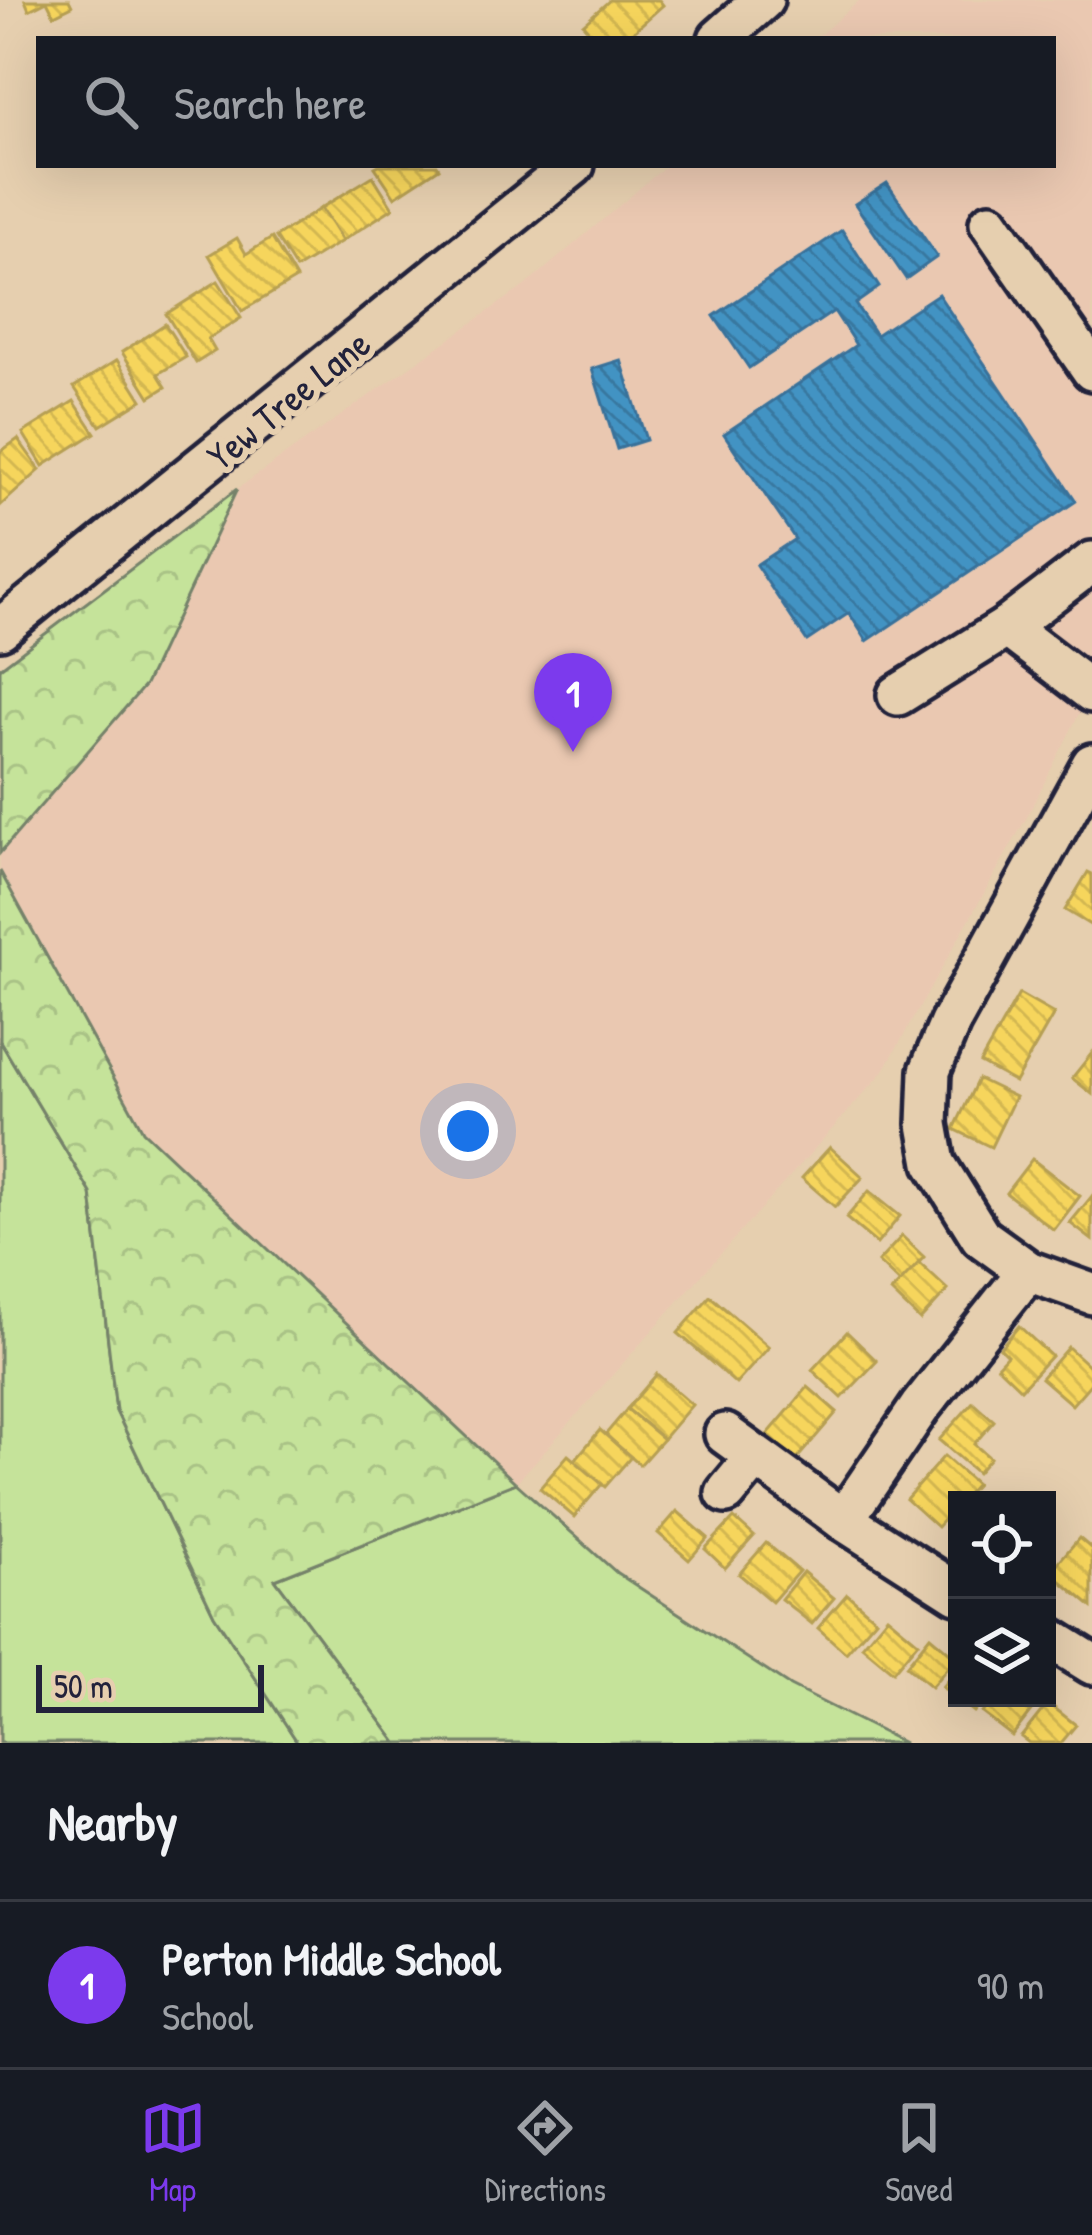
<!DOCTYPE html>
<html lang="en">
<head>
<meta charset="utf-8">
<style>
  body { margin:0; font-family:"Patrick Hand",sans-serif; background:#20242c; color:#f1f3f6 }
  .controls { position:absolute; right:36px; bottom:36px; display:grid; overflow:hidden; border-radius:0px; box-shadow:0 12px 48px #0002 }
  .controls button { width:108px; height:108px; display:grid; place-items:center; padding:0; border:0; border-bottom:3px solid #363941; background:#171b24; color:#f1f3f6; font:60px sans-serif }
  .scale { position:absolute; left:36px; bottom:30px; width:228px; box-sizing:border-box; padding-left:12px; border:6px solid #22223b; border-top:0; font-size:33px; line-height:42px; white-space:nowrap; color:#22223b; -webkit-text-stroke:9px #e6cfaf; paint-order:stroke }
  .you { position:absolute; left:468px; top:1131px; width:42px; height:42px; margin:-30px; border:9px solid #fff; border-radius:50%; background:#1a73e8; box-shadow:0 0 0 18px #1a73e833 }
  .badge { display:grid; place-items:center; width:78px; height:78px; border-radius:50%; background:#7c3aed; color:#fff; font-size:39px; font-weight:700 }
  .pin { position:absolute; translate:-50% -99px; filter:drop-shadow(0 3px 6px #0008) }
  .pin::after { content:''; position:absolute; top:63px; width:42px; height:36px; background:inherit; clip-path:polygon(0 0,100% 0,50% 100%) }
  .list { margin:0; padding:0; list-style:none }
  h2 { display:flex; justify-content:space-between; align-items:center; height:156px; margin:0; padding:0 48px; font-size:51px }
  h2 small { font-size:39px; font-weight:400; color:#9ea1a6 }
  .list li { display:grid; grid-template-columns:78px 1fr auto; gap:36px; align-items:center; box-sizing:border-box; height:168px; padding:0 48px; border-top:3px solid #363941 }
  .list b { display:block; font-size:45px; white-space:nowrap }
  .list p { margin:0; font-size:39px; white-space:nowrap; color:#9ea1a6 }
  .list em { font-size:39px; font-style:normal; color:#9ea1a6 }
  .icon { flex:none; width:66px; height:66px; fill:none; stroke:currentColor; stroke-width:2; stroke-linecap:round; stroke-linejoin:round }
  .map { position:relative; flex:none; width:1092px; height:1743px; overflow:hidden }
  .search { position:absolute; background:#171b24; box-shadow:0 12px 48px #0002; left:36px; right:36px; top:36px; height:132px; display:flex; align-items:center; gap:30px; box-sizing:border-box; padding:0 42px; border-radius:0px; color:#9ea1a6; font-size:45px }
  .sheet { height:324px; background:#171b24 }
  nav { display:flex; justify-content:space-around; align-items:center; box-sizing:border-box; height:168px; border-top:3px solid #363941; background:#171b24; font-size:33px; color:#9ea1a6 }
  nav a { display:grid; justify-items:center; gap:6px }
  nav .on { color:#7c3aed }
  .map>svg:first-child { display:block }
  .built { fill:#eac8b1 }
  .grass { fill:#c5e39a; stroke:#74826a; stroke-width:3 }
  .forest { fill:url(#forest-crowns); stroke:#74826a; stroke-width:3 }
  .homes { fill:url(#homes-back-hatch); stroke:#b69f52; stroke-width:3 }
  .schools { fill:url(#schools-back-hatch); stroke:#39719a; stroke-width:3 }
  .lines { fill:none; stroke-linecap:round; stroke-linejoin:round }
  .minor-casing { stroke:#22223b; stroke-width:48 }
  .minor { stroke:#e6cfaf; stroke-width:39 }
  .labels { text-anchor:middle; dominant-baseline:central; stroke-width:12; stroke-linejoin:round; paint-order:stroke }
  .street-label { font-size:39px; fill:#22223b; stroke:#e6cfaf }
</style>
</head>
<body>
<div class="map">
<svg width="1092" height="1743" viewBox="0 0 1092 1743">
  <defs>
    <pattern id="forest-crowns" width="20" height="18" patternUnits="userSpaceOnUse" patternTransform="scale(3)"><rect width="20" height="18" fill="#c5e39a"/><path d="M2 6a3 3 0 1 1 6 0M12 15a3 3 0 1 1 6 0" fill="none" stroke="#a9c286"/></pattern>
    <pattern id="homes-back-hatch" width="6" height="6" patternUnits="userSpaceOnUse" patternTransform="scale(3)"><rect width="6" height="6" fill="#f6d55c"/><path d="M-1 5l2 2M0 0l6 6M5-1l2 2" fill="none" stroke="#d3b751"/></pattern>
    <pattern id="schools-back-hatch" width="6" height="6" patternUnits="userSpaceOnUse" patternTransform="scale(3)"><rect width="6" height="6" fill="#4393c3"/><path d="M-1 5l2 2M0 0l6 6M5-1l2 2" fill="none" stroke="#3878a0"/></pattern>
  </defs>
  <rect width="100%" height="100%" fill="#e6cfaf"/>
  <filter id="ink" filterUnits="userSpaceOnUse"><feTurbulence type="fractalNoise" baseFrequency=".00833" numOctaves="2"/><feDisplacementMap in="SourceGraphic" scale="24" xChannelSelector="R" yChannelSelector="G"/><feConvolveMatrix kernelMatrix="1 2 1 2 8 2 1 2 1" color-interpolation-filters="sRGB"/></filter>
  <g filter="url(#ink)">
    <path class="built" d="M860 0H1092V688L1027 817 883 1072 516 1483 143 1131 0 871V853L145 685 237 489 526 285 667 165H1053V39H815Z"/>
    <g class="grass">
      <path d="M0 1041 91 1193 116 1411 214 1615 298 1743H0Z"/>
      <path d="M516 1483 617 1573 790 1686 904 1743H397L275 1579Z"/>
    </g>
    <g class="forest">
      <path d="M237 489 145 685 0 853V668Z"/>
      <path d="M0 871 143 1131 516 1483 275 1579 397 1743H298L214 1615 116 1411 91 1193 0 1041Z"/>
    </g>
    <g class="homes">
      <path d="M25 0H69L72 6 54 15 47 1 29 10Z"/>
      <path d="M610 0H659L663 5 625 39H596L583 24Z"/>
      <path d="M379 165H437L439 168 395 197 375 167Z"/>
      <path d="M373 176 393 208 342 241 321 208Z"/>
      <path d="M321 208 342 241 296 269 276 237Z"/>
      <path d="M237 238 246 254 272 238 296 279 242 311 209 255Z"/>
      <path d="M218 281 241 318 208 339 215 351 196 363 166 314Z"/>
      <path d="M165 324 186 357 158 374 166 387 150 397 122 352Z"/>
      <path d="M117 360 142 400 100 426 74 387Z"/>
      <path d="M74 401 95 433 43 466 23 433Z"/>
      <path d="M18 439 40 470 0 506V452Z"/>
      <path d="M1088 872 1092 874V926L1065 910Z"/>
      <path d="M1019 994 1054 1014 1015 1082 980 1063Z"/>
      <path d="M1092 1053V1094L1072 1078Z"/>
      <path d="M978 1079 1015 1097 991 1147 954 1129Z"/>
      <path d="M830 1147 863 1177 835 1207 802 1178Z"/>
      <path d="M1032 1159 1080 1196 1054 1230 1006 1193Z"/>
      <path d="M869 1191 900 1216 877 1244 846 1218Z"/>
      <path d="M1092 1196V1240L1070 1223Z"/>
      <path d="M902 1236 924 1257 900 1283 878 1262Z"/>
      <path d="M919 1263 948 1290 920 1320 891 1292Z"/>
      <path d="M710 1296 769 1347 736 1384 678 1333Z"/>
      <path d="M1019 1326 1051 1356 1021 1389 997 1366 1007 1355 1000 1348Z"/>
      <path d="M847 1332 877 1361 842 1398 812 1370Z"/>
      <path d="M1068 1347 1092 1369V1382L1072 1405 1041 1378Z"/>
      <path d="M657 1374 692 1405 663 1439 627 1409Z"/>
      <path d="M808 1387 837 1412 796 1460 767 1435Z"/>
      <path d="M973 1402 994 1421 974 1444 990 1458 977 1473 939 1440Z"/>
      <path d="M627 1409 663 1439 640 1465 605 1435Z"/>
      <path d="M600 1430 631 1457 605 1487 574 1461Z"/>
      <path d="M568 1455 602 1484 574 1517 540 1488Z"/>
      <path d="M944 1456 976 1484 937 1527 906 1499Z"/>
      <path d="M677 1511 708 1538 689 1560 658 1533Z"/>
      <path d="M734 1518 754 1536 725 1568 705 1549Z"/>
      <path d="M1079 1538 1092 1549V1607L1050 1572Z"/>
      <path d="M766 1543 799 1571 772 1602 739 1574Z"/>
      <path d="M803 1572 834 1598 812 1624 781 1599Z"/>
      <path d="M847 1594 876 1619 846 1653 818 1628Z"/>
      <path d="M887 1616 918 1642 893 1672 862 1646Z"/>
      <path d="M930 1636 956 1658 931 1687 906 1666Z"/>
      <path d="M957 1668V1698H985L974 1712 942 1687Z"/>
      <path d="M993 1698H1027L1036 1705 1012 1736 982 1713Z"/>
      <path d="M1048 1703 1076 1725 1061 1743H1029L1021 1737Z"/>
    </g>
    <g class="schools">
      <path d="M887 183 937 257 906 279 855 204Z"/>
      <path d="M842 230 879 287 855 304 876 335 938 294 1076 501 867 641 849 613 807 641 756 565 795 539 724 434 856 345 834 311 749 368 714 316Z"/>
      <path d="M621 360 646 440 617 449 592 369Z"/>
    </g>
    <g class="lines">
      <g class="minor-casing">
        <g id="minor">
          <path d="M719 39 763 0"/>
          <path d="M990 223 1092 370"/>
          <path d="M1007 627 1092 562"/>
          <path d="M0 629 574 165"/>
          <path d="M898 695 1007 627 1092 692"/>
          <path d="M1092 764 950 1023 930 1071 928 1124 935 1163 981 1237 1028 1271 1092 1294"/>
          <path d="M725 1434 843 1520 957 1593"/>
          <path d="M726 1493 755 1458"/>
          <path d="M843 1520 920 1407 1028 1271"/>
          <path d="M1047 1636 1092 1664"/>
        </g>
      </g>
      <use href="#minor" class="minor"/>
    </g>
  </g>
  <g class="labels">
    <g class="street-label">
      <text transform="translate(288 399) rotate(-39)">Yew Tree Lane</text>
    </g>
  </g>
</svg>
<div class="controls">
<button><svg class="icon" aria-label="locate" viewBox="0 0 24 24"><circle cx="12" cy="12" r="6"/><path d="M12 2v4M12 18v4M2 12h4M18 12h4"/></svg></button>
<button><svg class="icon" aria-label="layers" viewBox="0 0 24 24"><path d="M12 4l9 5-9 5-9-5zM3 14l9 5 9-5"/></svg></button>
</div>
<div class="scale">50 m</div>
<div class="you"></div>
<div class="pin badge" style="left:573px;top:752px">1</div>
<div class="search"><svg class="icon" aria-label="search" viewBox="0 0 24 24"><circle cx="10" cy="10" r="6"/><path d="M15 15l6 6"/></svg>Search here</div>
</div>
<section class="sheet">
<h2>Nearby<small></small></h2>
<ul class="list">
<li><span class="badge">1</span><div><b>Perton Middle School</b><p>School</p></div><em>90 m</em></li>
</ul>
</section>
<nav>
<a class="on"><svg class="icon" aria-label="map" viewBox="0 0 24 24"><path d="M3 6l6-2 6 2 6-2v14l-6 2-6-2-6 2zM9 4v14M15 6v14"/></svg>Map</a>
<a><svg class="icon" aria-label="directions" viewBox="0 0 24 24"><path d="M12 3l9 9-9 9-9-9zM9 14v-3h6M13 9l2 2-2 2"/></svg>Directions</a>
<a><svg class="icon" aria-label="saved" viewBox="0 0 24 24"><path d="M7 4h10v16l-5-4-5 4z"/></svg>Saved</a>
</nav>
</body>
</html>
